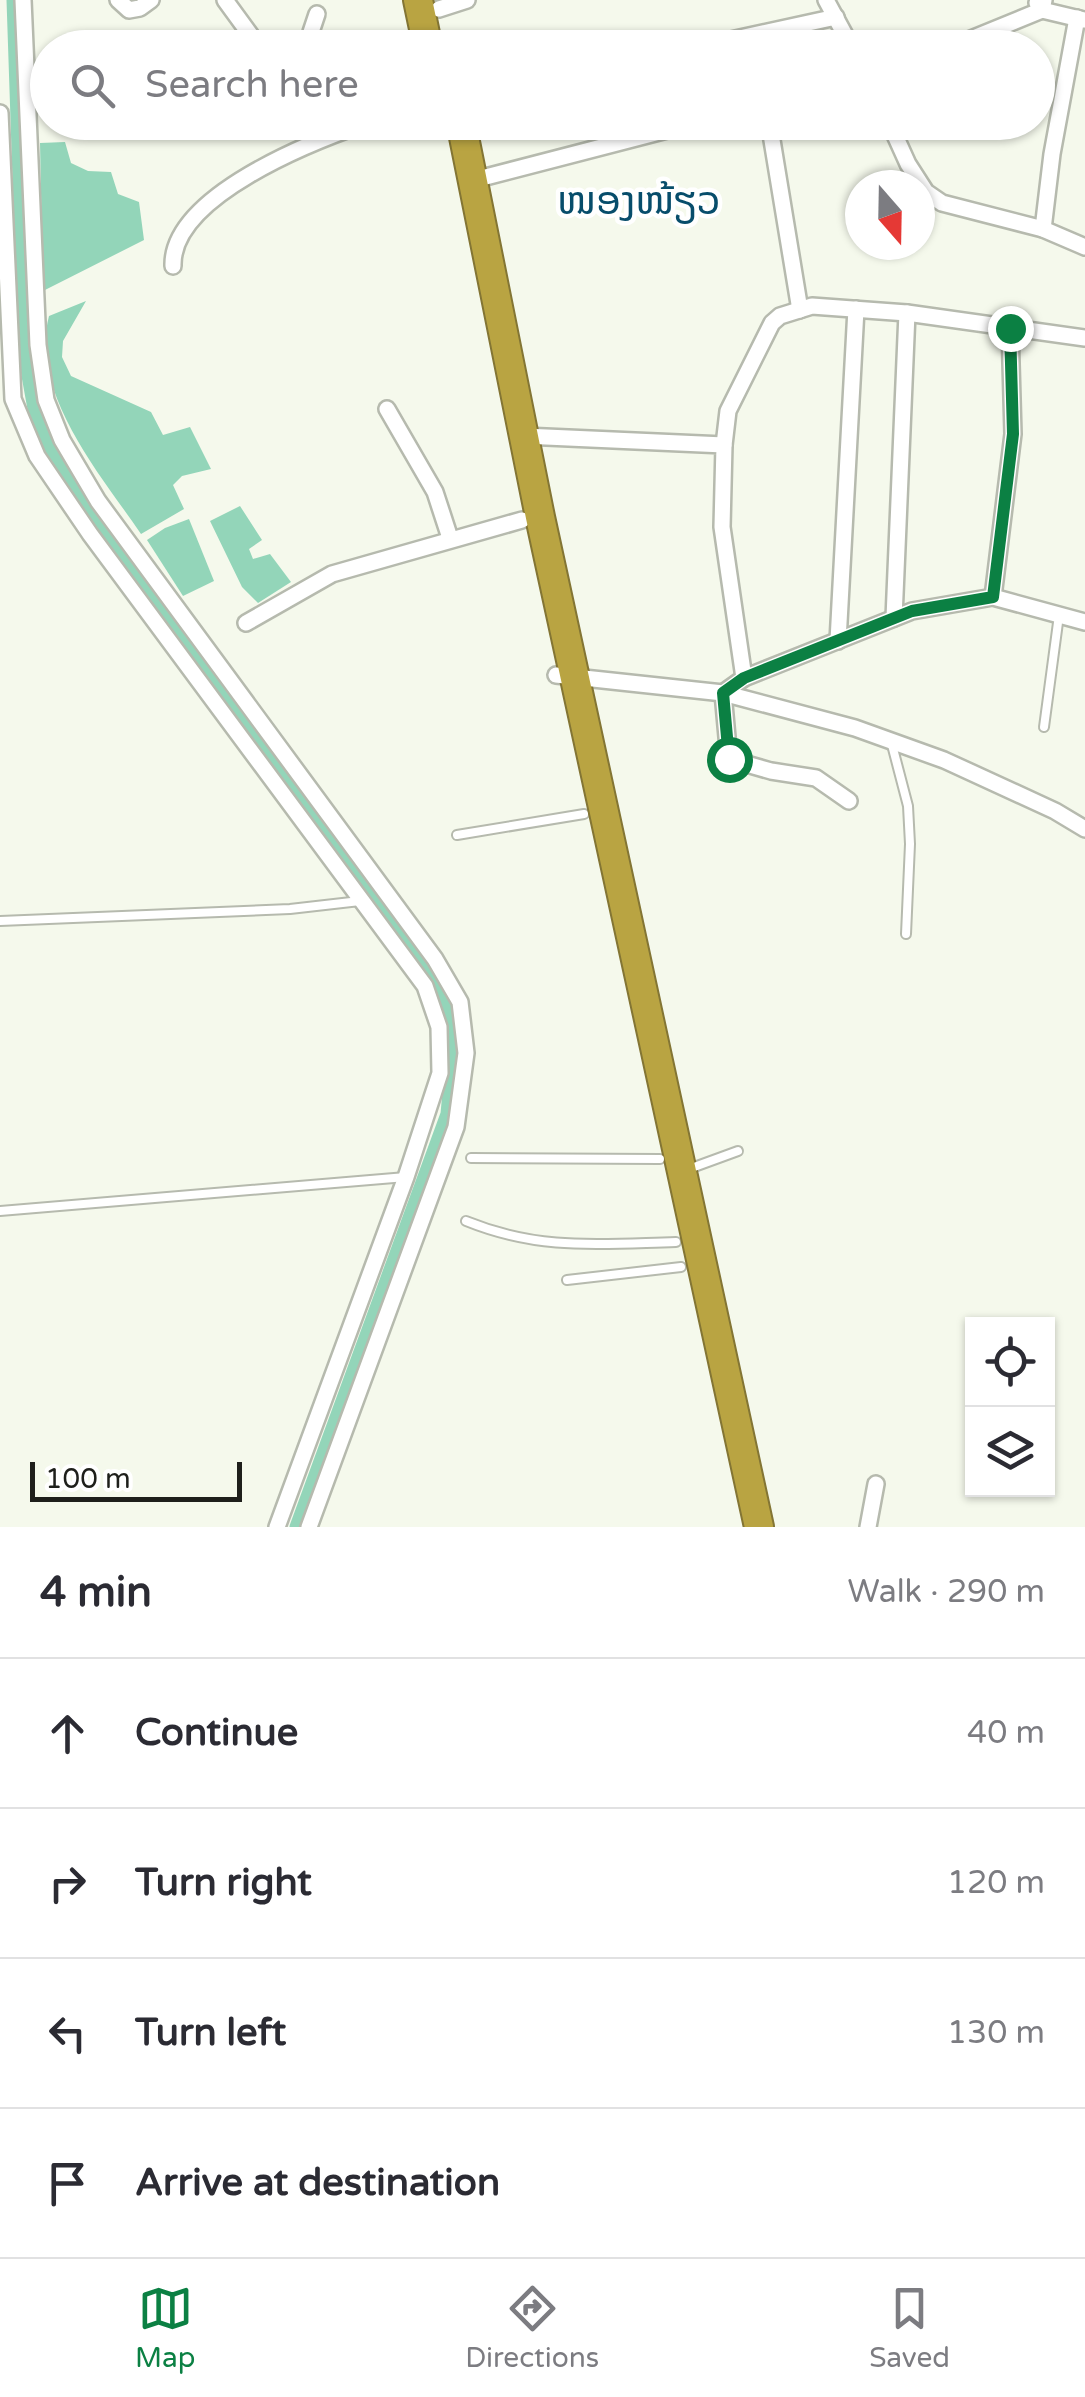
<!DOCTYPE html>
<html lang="en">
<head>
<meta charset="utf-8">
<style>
  body { margin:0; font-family:"Varela Round","Noto Sans Lao",sans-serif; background:#f2f2f3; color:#2b2b33 }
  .controls { position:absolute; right:30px; bottom:30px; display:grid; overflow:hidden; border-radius:0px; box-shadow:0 2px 8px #0004 }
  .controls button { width:90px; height:90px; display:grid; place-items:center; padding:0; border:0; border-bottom:2px solid #e1e1e2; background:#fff; color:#2b2b33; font:50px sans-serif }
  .compass { position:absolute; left:845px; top:170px; width:90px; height:90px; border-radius:50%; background:#fff; box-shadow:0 2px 8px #0004; rotate:160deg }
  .scale { position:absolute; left:30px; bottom:25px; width:212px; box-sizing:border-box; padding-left:10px; border:5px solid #1e1f1b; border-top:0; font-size:28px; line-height:35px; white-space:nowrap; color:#1e1f1b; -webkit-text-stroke:8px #fff; paint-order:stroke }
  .stop { position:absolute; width:30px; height:30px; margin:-22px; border:8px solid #0b8043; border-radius:50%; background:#fff }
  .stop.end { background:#0b8043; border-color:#fff; box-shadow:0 2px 10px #0008 }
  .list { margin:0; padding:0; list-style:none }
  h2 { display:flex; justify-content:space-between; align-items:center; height:130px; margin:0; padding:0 40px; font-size:42px }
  h2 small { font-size:32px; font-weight:400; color:#7c7c81 }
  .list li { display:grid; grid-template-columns:65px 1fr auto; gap:30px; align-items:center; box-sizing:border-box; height:150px; padding:0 40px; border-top:2px solid #e1e1e2 }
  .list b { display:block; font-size:38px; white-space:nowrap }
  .list em { font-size:32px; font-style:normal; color:#7c7c81 }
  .icon { flex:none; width:55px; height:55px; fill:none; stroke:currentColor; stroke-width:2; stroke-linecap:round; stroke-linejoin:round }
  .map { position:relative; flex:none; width:1085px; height:1527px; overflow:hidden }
  .search { position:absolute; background:#fff; box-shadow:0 2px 8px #0004; left:30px; right:30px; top:30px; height:110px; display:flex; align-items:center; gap:25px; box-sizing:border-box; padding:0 35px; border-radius:55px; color:#7c7c81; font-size:38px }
  .sheet { height:730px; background:#fff }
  nav { display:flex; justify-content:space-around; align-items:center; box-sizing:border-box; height:140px; border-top:2px solid #e1e1e2; background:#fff; font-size:28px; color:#7c7c81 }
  nav a { display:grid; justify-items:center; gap:5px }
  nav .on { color:#0b8043 }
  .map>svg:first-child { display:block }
  .water { fill:#93d5b9 }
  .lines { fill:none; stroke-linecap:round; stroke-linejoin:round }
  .canal { stroke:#93d5b9; stroke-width:15 }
  .lane-casing { stroke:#b6baae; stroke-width:12 }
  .street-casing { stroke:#b6baae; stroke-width:20 }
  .highway-casing { stroke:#837534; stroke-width:32 }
  .lane { stroke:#fff; stroke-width:8 }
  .street { stroke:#fff; stroke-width:15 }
  .highway { stroke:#b9a442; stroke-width:28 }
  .route { stroke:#0b8043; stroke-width:12 }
  .labels { text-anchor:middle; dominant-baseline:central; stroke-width:9; stroke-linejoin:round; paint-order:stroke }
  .quarter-label { font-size:40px; fill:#074d6b; stroke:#fff }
</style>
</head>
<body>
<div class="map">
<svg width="1085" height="1527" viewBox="0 0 1085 1527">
  <rect width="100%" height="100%" fill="#f5f9ec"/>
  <g class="water">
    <path d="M65 142 71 163 88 171 111 172 118 194 139 202 144 240 43 291 40 143Z"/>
    <path d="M86 301 63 341 62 357 71 376 151 412 163 435 190 427 211 469 182 476 173 485 184 509 141 534C101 475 29 392 49 316Z"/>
    <path d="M240 506 262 540 249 549 253 559 270 554 291 582 258 603 242 587 210 521Z"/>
    <path d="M189 519 214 581 183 596 147 540 165 528Z"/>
  </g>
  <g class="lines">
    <path class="canal" d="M14 0 26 359 37 420 64 471 165 616 419 954 447 1007 453 1059 448 1114 297 1527"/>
    <g class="lane-casing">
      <g id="lane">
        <path d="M1044 727 1059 615"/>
        <path d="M891 741 908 806 910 844 906 934"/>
        <path d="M457 835 584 814"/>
        <path d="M0 921 290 909 360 901"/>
        <path d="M471 1158 660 1159"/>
        <path d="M686 1170 738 1151"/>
        <path d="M0 1211 406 1177"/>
        <path d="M466 1221C540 1251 598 1244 676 1242"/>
        <path d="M567 1280 681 1267"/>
      </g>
    </g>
    <g class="street-casing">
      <g id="street">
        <path d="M23 0 38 345 46 400 62 440 98 501 435 959 460 1002 466 1053 456 1127 309 1527"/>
        <path d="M118 0 129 10 140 8 151 0"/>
        <path d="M225 0 260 48"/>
        <path d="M826 0 852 48"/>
        <path d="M1037 3 1042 10 1084 20"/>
        <path d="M439 9 467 0"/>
        <path d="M314 48 311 32 317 14"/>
        <path d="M694 48 836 17"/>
        <path d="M949 48 1042 10 1044 0"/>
        <path d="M0 113 13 399 37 456 90 534 425 986 439 1027 440 1073 406 1177 277 1527"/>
        <path d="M769 122 800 310"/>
        <path d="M889 122 908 164 926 192 942 203 1043 229 1085 247"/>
        <path d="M474 180 698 122"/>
        <path d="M1043 229 1052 154 1077 18"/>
        <path d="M173 266C171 196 313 141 369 122"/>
        <path d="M387 409 435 492 450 538"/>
        <path d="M524 436 724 445 722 527 744 678"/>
        <path d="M724 445 728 411 772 323 780 316 812 306 907 313 1085 338"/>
        <path d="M993 597 1013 434 1010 328"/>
        <path d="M894 618 907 313"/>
        <path d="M246 623 332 574 522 520"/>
        <path d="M838 641 856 309"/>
        <path d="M556 675 723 693 855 728 944 760 1055 811 1085 829"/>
        <path d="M849 801 816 778 771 771 729 759 723 693 744 678 912 611 993 597 1085 622"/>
        <path d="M868 1527 876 1484"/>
      </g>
    </g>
    <g class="highway-casing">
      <g id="highway">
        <path d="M418 0 428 48"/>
        <path d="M461 122 540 517 759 1527"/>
      </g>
    </g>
    <use href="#lane" class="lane"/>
    <use href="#street" class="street"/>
    <use href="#highway" class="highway"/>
  </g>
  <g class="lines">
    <path class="route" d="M729 759 723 693 744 678 912 611 993 597 1013 434 1010 328"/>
  </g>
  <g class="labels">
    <g class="quarter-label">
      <text x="639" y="201">ໜອງໜ້ຽວ</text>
    </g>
  </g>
</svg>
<div class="controls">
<button><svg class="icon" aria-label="locate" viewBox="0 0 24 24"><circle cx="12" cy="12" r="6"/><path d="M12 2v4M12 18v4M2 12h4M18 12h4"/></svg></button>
<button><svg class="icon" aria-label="layers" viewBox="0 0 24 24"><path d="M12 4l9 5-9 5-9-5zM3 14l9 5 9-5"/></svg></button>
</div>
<svg class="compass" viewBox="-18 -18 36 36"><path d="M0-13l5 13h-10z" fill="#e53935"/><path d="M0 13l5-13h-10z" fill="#7c7c81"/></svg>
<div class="scale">100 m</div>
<div class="stop" style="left:729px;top:759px"></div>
<div class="stop end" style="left:1010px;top:328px"></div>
<div class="search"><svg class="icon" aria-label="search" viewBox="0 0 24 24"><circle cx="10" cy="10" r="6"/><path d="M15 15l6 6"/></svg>Search here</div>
</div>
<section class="sheet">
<h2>4 min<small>Walk · 290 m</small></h2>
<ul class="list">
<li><svg class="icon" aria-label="ahead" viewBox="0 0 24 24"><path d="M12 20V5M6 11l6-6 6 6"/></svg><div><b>Continue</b></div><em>40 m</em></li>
<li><svg class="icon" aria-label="right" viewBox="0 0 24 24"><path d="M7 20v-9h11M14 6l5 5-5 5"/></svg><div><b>Turn right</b></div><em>120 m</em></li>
<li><svg class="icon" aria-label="left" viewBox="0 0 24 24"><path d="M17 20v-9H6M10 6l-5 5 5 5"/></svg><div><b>Turn left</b></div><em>130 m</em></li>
<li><svg class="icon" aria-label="arrive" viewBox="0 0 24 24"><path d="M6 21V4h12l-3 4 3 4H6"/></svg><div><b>Arrive at destination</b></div></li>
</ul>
</section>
<nav>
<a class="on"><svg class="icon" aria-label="map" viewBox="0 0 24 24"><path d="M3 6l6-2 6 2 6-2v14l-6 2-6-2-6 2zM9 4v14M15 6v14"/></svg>Map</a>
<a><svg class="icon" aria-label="directions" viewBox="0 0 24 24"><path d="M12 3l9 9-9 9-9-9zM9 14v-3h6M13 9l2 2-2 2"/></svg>Directions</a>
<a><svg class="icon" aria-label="saved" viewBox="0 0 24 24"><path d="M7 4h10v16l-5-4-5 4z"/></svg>Saved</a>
</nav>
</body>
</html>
